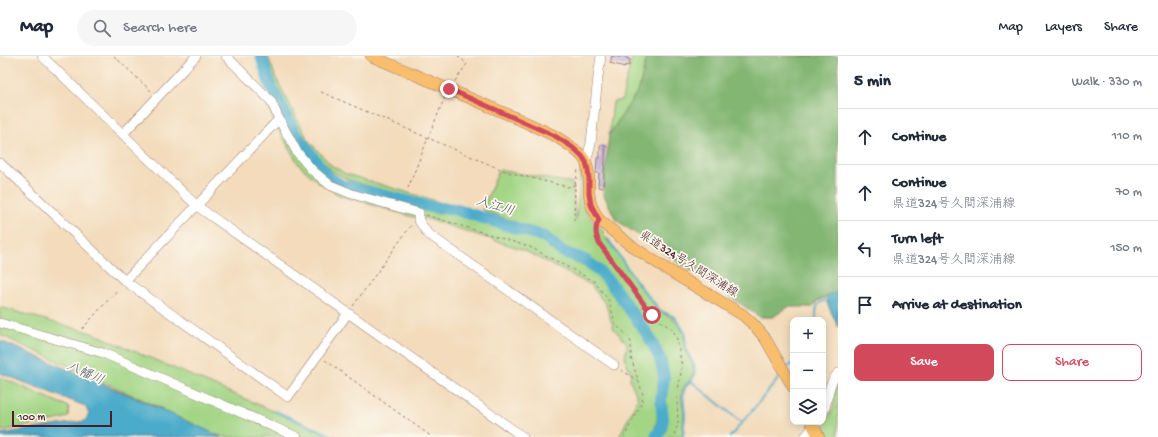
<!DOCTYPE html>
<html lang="en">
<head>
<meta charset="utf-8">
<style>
  body { margin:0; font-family:"Gochi Hand","Klee One",sans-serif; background:#f6f6f7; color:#1f2937 }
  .controls { position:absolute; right:12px; bottom:12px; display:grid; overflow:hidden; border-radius:8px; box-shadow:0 2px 10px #0003 }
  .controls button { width:36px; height:36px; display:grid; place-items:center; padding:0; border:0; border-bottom:1px solid #e0e1e3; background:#fff; color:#1f2937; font:20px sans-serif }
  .scale { position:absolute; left:12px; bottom:10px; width:100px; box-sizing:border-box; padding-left:4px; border:2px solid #4a1f2b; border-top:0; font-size:11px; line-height:14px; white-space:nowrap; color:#4a1f2b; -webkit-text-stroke:3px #fbf7ec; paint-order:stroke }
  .stop { position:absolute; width:12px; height:12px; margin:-9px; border:3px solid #d1495b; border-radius:50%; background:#fff }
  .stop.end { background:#d1495b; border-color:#fff; box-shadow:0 1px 4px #0008 }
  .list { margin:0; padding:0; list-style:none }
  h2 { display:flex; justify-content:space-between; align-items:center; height:52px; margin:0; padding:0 16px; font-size:17px }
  h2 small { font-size:13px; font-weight:400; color:#747a83 }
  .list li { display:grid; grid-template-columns:26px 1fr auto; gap:12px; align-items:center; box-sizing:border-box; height:56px; padding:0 16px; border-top:1px solid #e0e1e3 }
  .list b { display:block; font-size:15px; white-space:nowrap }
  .list p { margin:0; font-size:13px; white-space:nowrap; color:#747a83 }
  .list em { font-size:13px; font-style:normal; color:#747a83 }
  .actions { display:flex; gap:8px; padding:12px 16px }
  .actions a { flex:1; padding:9px 0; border:1px solid #d1495b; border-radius:8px; text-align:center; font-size:14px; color:#d1495b }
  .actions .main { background:#d1495b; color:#fff }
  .icon { flex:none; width:22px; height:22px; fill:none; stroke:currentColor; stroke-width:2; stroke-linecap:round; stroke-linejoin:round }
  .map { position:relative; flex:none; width:838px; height:381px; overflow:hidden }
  header { display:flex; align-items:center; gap:24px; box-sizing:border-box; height:56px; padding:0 20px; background:#fff; border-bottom:1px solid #e0e1e3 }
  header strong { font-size:19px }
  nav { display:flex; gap:22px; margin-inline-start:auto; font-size:14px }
  .search { width:280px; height:36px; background:#f6f6f7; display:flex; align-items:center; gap:10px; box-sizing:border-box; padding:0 14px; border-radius:22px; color:#747a83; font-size:15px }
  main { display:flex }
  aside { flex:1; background:#fff }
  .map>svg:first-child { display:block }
  .green { fill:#a3d585; stroke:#767a58 }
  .forest { fill:#82b672; stroke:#666a4e }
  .water { fill:#4cabca; stroke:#4b657a }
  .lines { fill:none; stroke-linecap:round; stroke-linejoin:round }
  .stream { stroke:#4cabca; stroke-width:2 }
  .river { stroke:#4cabca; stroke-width:12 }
  .building { fill:#b3a2d5 }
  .minor-casing { stroke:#9e7d73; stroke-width:10 }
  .major-casing { stroke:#9e7d73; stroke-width:12 }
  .path { stroke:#9e7d73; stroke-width:1; stroke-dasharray:3 3; stroke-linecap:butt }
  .minor { stroke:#fff; stroke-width:9 }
  .major { stroke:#f9be6d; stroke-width:11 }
  .route { stroke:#d1495b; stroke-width:5 }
  .labels { text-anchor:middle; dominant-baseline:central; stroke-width:3.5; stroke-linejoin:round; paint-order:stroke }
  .street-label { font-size:12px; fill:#4a1f2b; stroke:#fbf7ec }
  .water-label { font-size:13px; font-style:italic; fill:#4b576b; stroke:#fbf7ec }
</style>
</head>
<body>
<header>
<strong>Map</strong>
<div class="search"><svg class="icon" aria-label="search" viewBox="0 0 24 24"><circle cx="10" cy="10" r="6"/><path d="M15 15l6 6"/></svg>Search here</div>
<nav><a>Map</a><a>Layers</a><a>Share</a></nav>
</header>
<main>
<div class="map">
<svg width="838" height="381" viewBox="0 0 838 381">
  <rect width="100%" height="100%" fill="#fbf7ec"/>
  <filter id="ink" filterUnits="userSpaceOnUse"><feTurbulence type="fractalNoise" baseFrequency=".025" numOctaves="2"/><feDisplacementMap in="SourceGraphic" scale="8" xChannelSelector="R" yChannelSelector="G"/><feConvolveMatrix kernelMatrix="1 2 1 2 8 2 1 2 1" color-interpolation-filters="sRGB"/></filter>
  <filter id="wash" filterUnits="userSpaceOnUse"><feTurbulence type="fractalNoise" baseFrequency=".012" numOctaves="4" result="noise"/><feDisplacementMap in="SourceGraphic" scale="16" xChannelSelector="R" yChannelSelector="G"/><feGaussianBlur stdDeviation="0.9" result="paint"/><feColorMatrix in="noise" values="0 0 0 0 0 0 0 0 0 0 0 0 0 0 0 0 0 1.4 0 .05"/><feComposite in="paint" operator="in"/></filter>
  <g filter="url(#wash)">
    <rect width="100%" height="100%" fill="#f3dbbb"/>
    <g class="green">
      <path d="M264 0H268L276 22 308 84 331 109 346 118 439 146 430 148 349 124 332 115 306 87 274 28Z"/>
      <path d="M633 0H647L639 33 609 79 613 46 622 44 625 29Z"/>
      <path d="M268 46 299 91 325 121 341 130 438 158 456 156 522 175 549 187 557 198 583 210 600 222 616 241 648 286 659 317 657 342V363L654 376 649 381H619L638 343 630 323 631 317 625 303 627 287 614 273 606 249 591 229 521 193 425 162 413 161 339 139 318 126 299 109 274 66Z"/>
      <path d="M581 113 584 123V145L588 159 603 175 605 181 659 255 674 263 684 277V292L692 308 694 317 691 323 685 329 681 338 684 358 682 381H660L665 366 666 317 658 286 598 207 573 197 551 181 527 170 482 154 499 114 572 127 576 165Z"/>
      <path d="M0 251 95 278 333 381H207L0 295V285L163 353 0 279Z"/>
      <path d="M0 321 69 351 68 361 48 366 0 375Z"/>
      <path d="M838 326V381H826L822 375 833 352 836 329Z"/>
    </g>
    <path class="forest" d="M647 0H838V236L817 245 813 251H788L773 261H760L616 164 603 137 609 79 639 33Z"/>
    <g class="water">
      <path d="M838 236V271L827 247V240Z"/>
      <path d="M0 285 136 342 222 381H0V378L85 365 89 358 85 350 0 317Z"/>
    </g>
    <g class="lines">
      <g class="stream">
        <path d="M608 183 638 228 661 255 675 261 685 277 686 292 694 309 695 318 691 325 686 330 683 338 685 359 683 381"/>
        <path d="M816 264C816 251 815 247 829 243"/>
        <path d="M788 311 793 306"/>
        <path d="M691 325 742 367"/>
        <path d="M275 355 336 381"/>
        <path d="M730 381 780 321"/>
      </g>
      <path class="river" d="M261 0 270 29 294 76 327 120 341 129 431 151 454 153 545 181 561 195 585 204 598 214 612 229 648 279 661 305 664 321 661 345 663 363 661 373 656 381"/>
    </g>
    <g id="blocks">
      <g class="building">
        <path d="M612 0 620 1V0H626V2L630 4 629 10 625 9V11L610 7Z"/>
        <path d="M600 89 606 90 603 132 598 131 599 117H596L597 102H600Z"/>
      </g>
    </g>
  </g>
  <g filter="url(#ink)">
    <use href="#blocks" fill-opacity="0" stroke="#9e7d73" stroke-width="1"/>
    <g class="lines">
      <g class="minor-casing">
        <g id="minor">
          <path d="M42 0 197 150 523 381"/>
          <path d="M226 0 271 45 279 63 297 96 312 114 330 129 352 138 419 157 418 163 427 177 614 309"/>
          <path d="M123 78 196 0"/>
          <path d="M586 106 591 87 598 21 601 0"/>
          <path d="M0 107 125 225 288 341 348 257"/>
          <path d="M125 225 279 63"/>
          <path d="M0 267 103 297 297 381"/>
          <path d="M823 357C829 343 827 328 838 317"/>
          <path d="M805 381 816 367"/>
        </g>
      </g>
      <g class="major-casing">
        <g id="major">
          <path d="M371 0 514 61 555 80 572 91 582 100 586 106 588 114 589 123V137L591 149 599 164 630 189 668 214 743 259 754 269 765 282 793 331"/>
          <path d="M811 366 819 381"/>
        </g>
      </g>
      <g class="path">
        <path d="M114 0 151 35"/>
        <path d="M455 25 467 8 458 0"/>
        <path d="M321 36 428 82 408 132"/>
        <path d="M445 41 428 82 507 116 568 131 575 129"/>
        <path d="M426 159 530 191 594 225 609 245 616 269 628 280 631 286V302L643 339 642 346 624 381"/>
        <path d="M574 165 575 129 578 114"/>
        <path d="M596 173V179L599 187 652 259 673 274 677 283 682 311 677 340 678 369 673 381"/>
        <path d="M353 250 412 168"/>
        <path d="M82 273 119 232"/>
        <path d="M325 304 432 381"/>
        <path d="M621 314 637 324"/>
      </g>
      <use href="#minor" class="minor"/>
      <use href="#major" class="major"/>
    </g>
  </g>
  <g class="lines" filter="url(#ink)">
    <path class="route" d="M449 33 555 80 572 91 582 100 586 106 588 114 589 123V137L591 149 599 164C594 173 596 179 599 187L652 259"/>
  </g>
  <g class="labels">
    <g class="street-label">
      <text transform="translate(688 209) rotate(32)">県道324号久間深浦線</text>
    </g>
    <g class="water-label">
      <text transform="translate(495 151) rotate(17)">入江川</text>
      <text transform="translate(85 318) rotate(24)">八幡川</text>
    </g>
  </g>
</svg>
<div class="controls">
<button>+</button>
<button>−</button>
<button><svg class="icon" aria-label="layers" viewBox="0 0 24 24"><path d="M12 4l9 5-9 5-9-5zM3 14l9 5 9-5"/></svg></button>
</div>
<div class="scale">100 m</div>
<div class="stop" style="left:652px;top:259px"></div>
<div class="stop end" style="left:449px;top:33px"></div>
</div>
<aside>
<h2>5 min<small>Walk · 330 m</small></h2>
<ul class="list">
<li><svg class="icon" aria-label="ahead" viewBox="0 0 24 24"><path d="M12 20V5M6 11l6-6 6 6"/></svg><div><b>Continue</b></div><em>110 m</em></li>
<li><svg class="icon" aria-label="ahead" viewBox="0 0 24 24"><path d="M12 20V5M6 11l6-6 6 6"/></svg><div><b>Continue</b><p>県道324号久間深浦線</p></div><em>70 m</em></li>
<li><svg class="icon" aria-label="left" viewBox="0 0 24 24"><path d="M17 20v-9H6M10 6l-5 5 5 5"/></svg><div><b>Turn left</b><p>県道324号久間深浦線</p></div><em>150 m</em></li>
<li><svg class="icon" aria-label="arrive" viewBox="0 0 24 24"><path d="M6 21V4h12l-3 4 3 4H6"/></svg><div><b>Arrive at destination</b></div></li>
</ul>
<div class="actions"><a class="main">Save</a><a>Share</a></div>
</aside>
</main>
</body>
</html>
